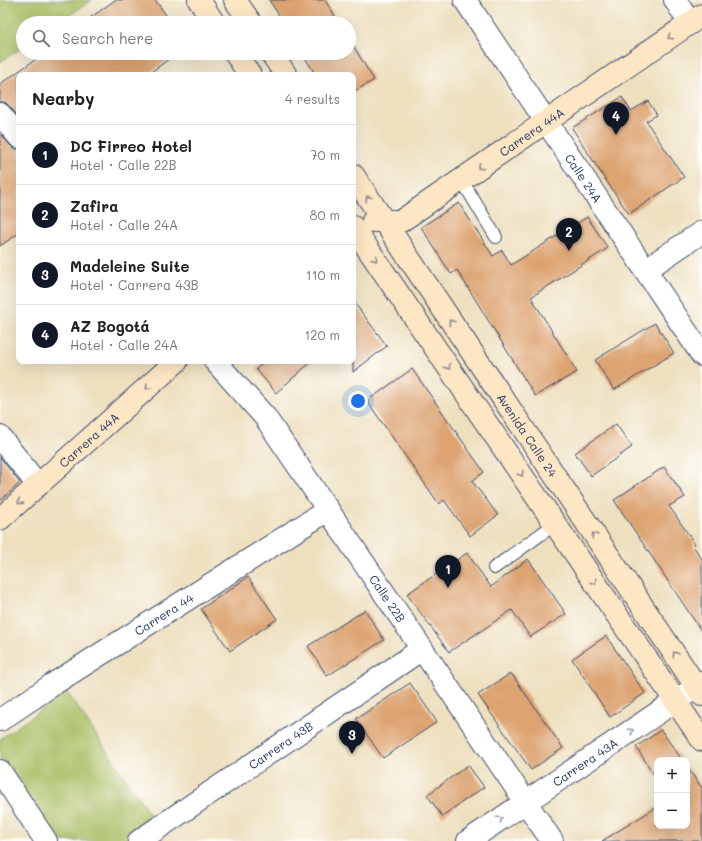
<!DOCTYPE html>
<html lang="en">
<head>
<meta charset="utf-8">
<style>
  body { margin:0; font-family:Mali,sans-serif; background:#f2f2f2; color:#222 }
  .controls { position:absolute; right:12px; bottom:12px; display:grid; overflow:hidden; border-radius:8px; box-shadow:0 4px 16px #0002 }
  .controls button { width:36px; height:36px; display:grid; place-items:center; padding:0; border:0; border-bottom:1px solid #e0e0e0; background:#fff; color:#222; font:20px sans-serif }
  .you { position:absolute; left:358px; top:401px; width:14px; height:14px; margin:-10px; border:3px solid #fff; border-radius:50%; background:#1a73e8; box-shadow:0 0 0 6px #1a73e833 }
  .badge { display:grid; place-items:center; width:26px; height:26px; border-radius:50%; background:#111827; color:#fff; font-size:13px; font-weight:700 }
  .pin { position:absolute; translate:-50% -33px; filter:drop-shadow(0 1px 2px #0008) }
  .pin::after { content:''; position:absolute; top:21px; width:14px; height:12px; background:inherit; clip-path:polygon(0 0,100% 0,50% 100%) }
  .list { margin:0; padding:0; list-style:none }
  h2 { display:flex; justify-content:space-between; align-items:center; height:52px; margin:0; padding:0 16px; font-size:17px }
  h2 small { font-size:13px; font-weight:400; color:#767676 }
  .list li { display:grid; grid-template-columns:26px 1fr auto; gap:12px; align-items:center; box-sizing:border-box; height:60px; padding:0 16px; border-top:1px solid #e0e0e0 }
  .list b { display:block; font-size:15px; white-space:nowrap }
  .list p { margin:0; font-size:13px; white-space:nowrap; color:#767676 }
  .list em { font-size:13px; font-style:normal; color:#767676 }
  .icon { flex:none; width:22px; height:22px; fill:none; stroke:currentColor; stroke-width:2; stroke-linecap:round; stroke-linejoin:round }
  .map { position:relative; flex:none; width:702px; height:841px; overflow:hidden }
  .search { position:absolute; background:#fff; box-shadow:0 4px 16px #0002; left:16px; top:16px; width:340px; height:44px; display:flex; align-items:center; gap:10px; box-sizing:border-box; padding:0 14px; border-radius:22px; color:#767676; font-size:15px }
  .panel { position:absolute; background:#fff; box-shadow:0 4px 16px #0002; left:16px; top:72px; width:340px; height:292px; border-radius:8px }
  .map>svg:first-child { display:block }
  .green { fill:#a8be63; stroke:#627660 }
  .building { fill:#dda371 }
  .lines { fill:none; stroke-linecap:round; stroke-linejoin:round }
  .lane-casing { stroke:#3b4a6d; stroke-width:14 }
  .street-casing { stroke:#3b4a6d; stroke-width:24 }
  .secondary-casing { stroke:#3b4a6d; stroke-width:24 }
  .lane { stroke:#fff; stroke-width:12 }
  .street { stroke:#fff; stroke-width:22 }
  .secondary { stroke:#fce6c4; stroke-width:22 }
  .oneway { stroke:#8c8a91 }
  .oneway2 { stroke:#8d97ae }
  .labels { text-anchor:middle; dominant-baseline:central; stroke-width:3; stroke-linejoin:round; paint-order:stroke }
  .street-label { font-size:12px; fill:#1b2f5e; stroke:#fdfcf7 }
</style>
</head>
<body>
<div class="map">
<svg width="702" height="841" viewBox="0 0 702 841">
  <rect width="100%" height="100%" fill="#fdfcf7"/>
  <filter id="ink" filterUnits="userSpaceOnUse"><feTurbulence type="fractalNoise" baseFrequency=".025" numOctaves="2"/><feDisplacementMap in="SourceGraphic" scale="8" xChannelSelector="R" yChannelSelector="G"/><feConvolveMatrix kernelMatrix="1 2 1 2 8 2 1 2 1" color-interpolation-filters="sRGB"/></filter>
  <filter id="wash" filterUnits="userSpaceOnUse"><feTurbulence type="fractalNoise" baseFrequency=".012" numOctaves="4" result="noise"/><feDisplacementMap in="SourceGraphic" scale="16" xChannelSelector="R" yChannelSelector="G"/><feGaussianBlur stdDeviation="0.9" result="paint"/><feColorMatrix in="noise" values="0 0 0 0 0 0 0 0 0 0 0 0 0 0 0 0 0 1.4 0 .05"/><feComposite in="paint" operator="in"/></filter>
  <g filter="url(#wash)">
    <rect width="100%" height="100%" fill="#eee0bf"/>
    <g class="green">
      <path d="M0 0H92L58 23H23V47L0 62Z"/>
      <path d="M67 692 154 820 122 841H60L0 759V739Z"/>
    </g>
    <g id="blocks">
      <g class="building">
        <path d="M115 0H155L172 23H83Z"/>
        <path d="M269 0H325L339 23H284Z"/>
        <path d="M349 39 374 80 353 92V75H316L302 53H349Z"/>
        <path d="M45 53H177L147 75H19V117L9 106 5 102H0V84Z"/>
        <path d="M622 97 631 111 648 101 657 115 646 121 684 177 629 214 605 179 572 128Z"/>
        <path d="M1 135 10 145 14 149H19V233L0 246V136Z"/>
        <path d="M459 203 493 256 502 250 511 265 587 217 608 248 531 297 577 372 535 396 457 270 451 274 421 227Z"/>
        <path d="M353 301 387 346 353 372Z"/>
        <path d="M655 323 674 353 614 390 595 360Z"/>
        <path d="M265 361H312L276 393 256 369Z"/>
        <path d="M412 369 484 472 472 481 498 515 470 536 444 500 439 504 367 401Z"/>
        <path d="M616 424 632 447 591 476 575 453Z"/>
        <path d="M0 457 20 483 0 501Z"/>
        <path d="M664 467 685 497 669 506 695 544 693 546 702 559V632L614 500Z"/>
        <path d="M467 553 491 587 528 559 566 614 530 637 512 610 449 652 407 594Z"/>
        <path d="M248 577 277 619 230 651 201 609Z"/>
        <path d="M365 610 384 640 327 676 308 646Z"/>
        <path d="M606 636 645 693 610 717 572 659Z"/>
        <path d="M511 673 563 748 531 770 478 695Z"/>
        <path d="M410 683 437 722 383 758 356 719Z"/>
        <path d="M661 730 682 760H657V779L636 747Z"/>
        <path d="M468 765 484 787 442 816 427 795Z"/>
        <path d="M687 767 702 788V841H602L657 807V826H687Z"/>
      </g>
    </g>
  </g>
  <g filter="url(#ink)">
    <use href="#blocks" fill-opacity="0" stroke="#3b4a6d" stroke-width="1"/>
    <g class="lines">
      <g class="lane-casing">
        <g id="lane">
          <path d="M461 179 496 237"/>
          <path d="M494 568 555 524"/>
        </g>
      </g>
      <g class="street-casing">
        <g id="street">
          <path id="s1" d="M465 0 702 355"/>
          <path d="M675 0 690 23"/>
          <path d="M0 114 19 137"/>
          <path d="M645 270 702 232"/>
          <path id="s2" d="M215 361 265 417 552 841"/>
          <path d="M0 437 38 485"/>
          <path id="s3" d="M0 720 55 683 328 510"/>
          <path d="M0 771 46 841"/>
          <path id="s4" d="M139 841 422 649"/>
          <path id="s5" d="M468 841 702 683"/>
        </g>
      </g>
      <g class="secondary-casing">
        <g id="secondary">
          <path d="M199 0 214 23"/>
          <path d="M235 0 251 23"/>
          <path d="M235 53 250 75"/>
          <path d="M271 53 286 75"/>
          <path id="s6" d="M353 175 702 695"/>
          <path id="s7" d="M373 221H401L702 15"/>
          <path d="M353 227 702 740"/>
          <path id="s8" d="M0 519 177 361"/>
        </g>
      </g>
      <use href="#lane" class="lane"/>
      <use href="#street" class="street"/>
      <use href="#secondary" class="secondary"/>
    </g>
    <defs><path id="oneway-chevron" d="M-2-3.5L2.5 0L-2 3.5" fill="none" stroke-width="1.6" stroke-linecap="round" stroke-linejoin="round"/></defs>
    <g class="oneway">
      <use href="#oneway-chevron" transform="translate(670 37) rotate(146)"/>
      <use href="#oneway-chevron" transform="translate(480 167) rotate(146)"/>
      <use href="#oneway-chevron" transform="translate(368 198) rotate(-124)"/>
      <use href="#oneway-chevron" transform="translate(375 259) rotate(56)"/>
      <use href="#oneway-chevron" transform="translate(451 322) rotate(-124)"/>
      <use href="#oneway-chevron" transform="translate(448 367) rotate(56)"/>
      <use href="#oneway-chevron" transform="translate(148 387) rotate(138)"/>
      <use href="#oneway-chevron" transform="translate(521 474) rotate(56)"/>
      <use href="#oneway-chevron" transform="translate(20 502) rotate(138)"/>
      <use href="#oneway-chevron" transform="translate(594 535) rotate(-124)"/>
      <use href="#oneway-chevron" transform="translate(594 582) rotate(56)"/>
      <use href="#oneway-chevron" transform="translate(675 654) rotate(-124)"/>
    </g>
    <g class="oneway2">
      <use href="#oneway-chevron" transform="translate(631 731) rotate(-34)"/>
      <use href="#oneway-chevron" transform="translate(500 819) rotate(-34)"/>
    </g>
  </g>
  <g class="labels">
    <g class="street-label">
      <text stroke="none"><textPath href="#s7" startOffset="186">Carrera 44A</textPath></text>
      <text stroke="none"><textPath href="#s1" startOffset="214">Calle 24A</textPath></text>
      <text stroke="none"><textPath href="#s6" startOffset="313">Avenida Calle 24</textPath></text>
      <text stroke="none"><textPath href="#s8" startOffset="119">Carrera 44A</textPath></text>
      <text stroke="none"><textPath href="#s2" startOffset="294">Calle 22B</textPath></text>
      <text stroke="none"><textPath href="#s3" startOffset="195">Carrera 44</textPath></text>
      <text stroke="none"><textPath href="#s4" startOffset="171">Carrera 43B</textPath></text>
      <text stroke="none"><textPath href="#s5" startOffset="141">Carrera 43A</textPath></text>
    </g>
  </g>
</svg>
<div class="controls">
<button>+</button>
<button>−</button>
</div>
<div class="you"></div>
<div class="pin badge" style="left:448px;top:588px">1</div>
<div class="pin badge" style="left:569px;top:251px">2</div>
<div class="pin badge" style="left:352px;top:754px">3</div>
<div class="pin badge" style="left:616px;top:135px">4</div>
<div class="search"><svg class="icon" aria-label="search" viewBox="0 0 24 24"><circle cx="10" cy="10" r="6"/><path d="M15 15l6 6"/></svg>Search here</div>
<section class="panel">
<h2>Nearby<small>4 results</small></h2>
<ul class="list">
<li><span class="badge">1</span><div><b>DC Firreo Hotel</b><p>Hotel · Calle 22B</p></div><em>70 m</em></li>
<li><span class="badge">2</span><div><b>Zafira</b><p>Hotel · Calle 24A</p></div><em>80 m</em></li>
<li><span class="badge">3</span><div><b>Madeleine Suite</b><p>Hotel · Carrera 43B</p></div><em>110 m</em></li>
<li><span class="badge">4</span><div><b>AZ Bogotá</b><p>Hotel · Calle 24A</p></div><em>120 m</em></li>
</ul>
</section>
</div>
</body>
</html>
